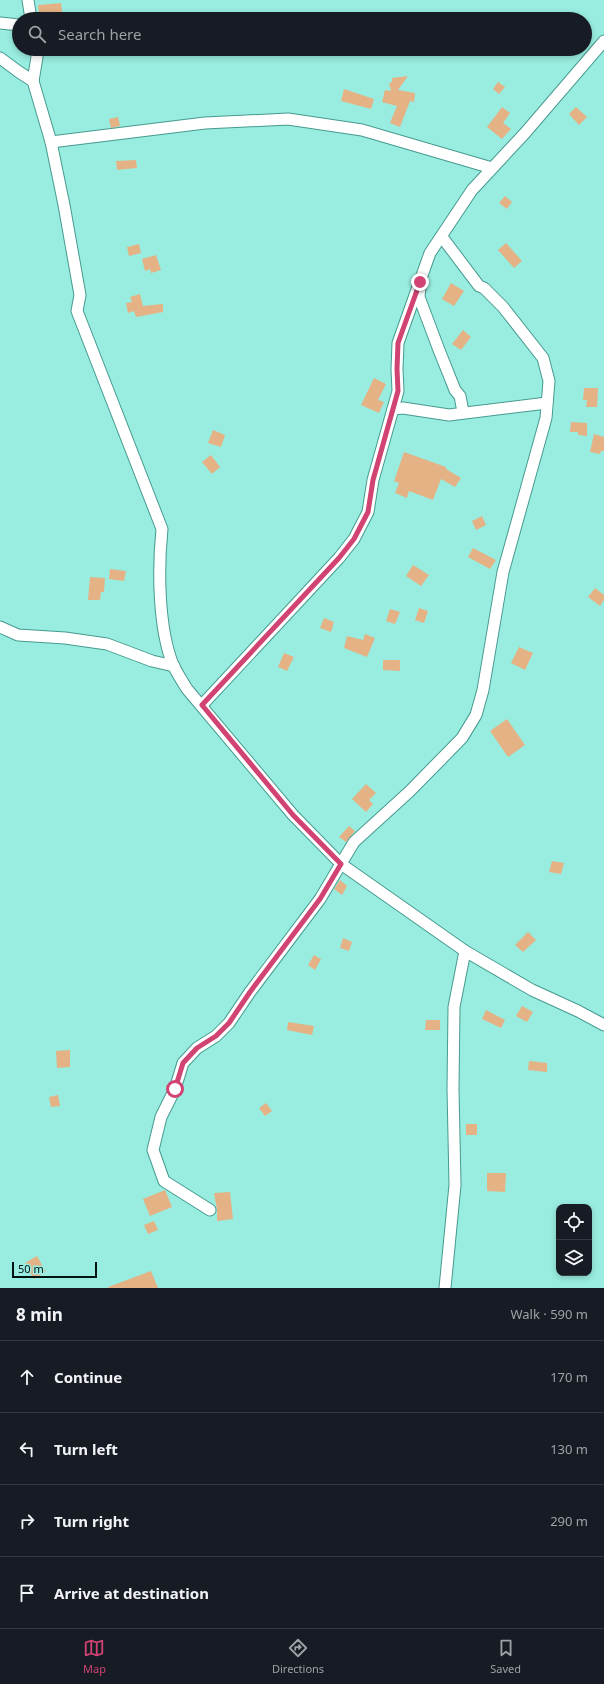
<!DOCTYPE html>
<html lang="en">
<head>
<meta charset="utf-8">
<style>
  body { margin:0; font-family:"Noto Sans",sans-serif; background:#242831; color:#f1f3f6 }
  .controls { position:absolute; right:12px; bottom:12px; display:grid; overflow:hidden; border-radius:8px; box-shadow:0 2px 6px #0003 }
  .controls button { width:36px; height:36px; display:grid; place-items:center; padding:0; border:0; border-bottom:1px solid #363941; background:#171b24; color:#f1f3f6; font:20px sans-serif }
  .scale { position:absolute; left:12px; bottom:10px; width:85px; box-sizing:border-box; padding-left:4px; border:2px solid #001411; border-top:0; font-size:11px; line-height:14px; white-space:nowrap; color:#001411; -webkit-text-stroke:3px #99ede0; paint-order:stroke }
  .stop { position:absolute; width:12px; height:12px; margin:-9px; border:3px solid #d04373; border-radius:50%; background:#fff }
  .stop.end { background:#d04373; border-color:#fff; box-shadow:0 1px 4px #0008 }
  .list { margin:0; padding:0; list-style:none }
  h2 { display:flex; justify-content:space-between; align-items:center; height:52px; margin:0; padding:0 16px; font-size:17px }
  h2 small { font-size:13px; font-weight:400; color:#9ea1a6 }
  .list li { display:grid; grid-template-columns:26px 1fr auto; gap:12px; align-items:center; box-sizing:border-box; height:72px; padding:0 16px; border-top:1px solid #363941 }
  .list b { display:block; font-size:15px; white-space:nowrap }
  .list em { font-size:13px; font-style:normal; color:#9ea1a6 }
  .icon { flex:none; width:22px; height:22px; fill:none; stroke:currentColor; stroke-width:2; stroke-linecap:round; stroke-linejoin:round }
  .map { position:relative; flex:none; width:604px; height:1288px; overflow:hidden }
  .search { position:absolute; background:#171b24; box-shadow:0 2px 6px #0003; left:12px; right:12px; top:12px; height:44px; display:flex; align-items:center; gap:10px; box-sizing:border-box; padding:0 14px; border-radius:22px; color:#9ea1a6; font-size:15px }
  .sheet { height:340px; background:#171b24 }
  nav { display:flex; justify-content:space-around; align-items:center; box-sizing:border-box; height:56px; border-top:1px solid #363941; background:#171b24; font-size:11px; color:#9ea1a6 }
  nav a { display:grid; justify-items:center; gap:2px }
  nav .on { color:#d04373 }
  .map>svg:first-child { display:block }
  .building { fill:#e4b285 }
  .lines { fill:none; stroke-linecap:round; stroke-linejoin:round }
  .minor-casing { stroke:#469a8f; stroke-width:13 }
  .minor { stroke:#fff; stroke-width:11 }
  .route { stroke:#d04373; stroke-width:5 }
</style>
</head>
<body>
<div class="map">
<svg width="604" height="1288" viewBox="0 0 604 1288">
  <rect width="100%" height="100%" fill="#99ede0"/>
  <g class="building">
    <path d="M61 3 63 19H40L38 5Z"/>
    <path d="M408 76 398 90 415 93 414 102 410 101 400 127 390 123 397 106 382 102 385 90 391 91 389 83 392 82V78Z"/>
    <path d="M498 82 505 87 499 94 493 89Z"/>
    <path d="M344 89 374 99 371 109 341 101Z"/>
    <path d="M502 107 510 113 503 123 511 129 502 139 487 127Z"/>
    <path d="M576 107 587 117 579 125 569 114Z"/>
    <path d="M118 117 120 126 111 128 109 119Z"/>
    <path d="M136 160 137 168 117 170 116 161Z"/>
    <path d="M505 196 512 202 507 209 499 203Z"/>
    <path d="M506 243 522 261 514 268 498 250Z"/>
    <path d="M139 244 141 253 129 256 127 247Z"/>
    <path d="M156 255 161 270 151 273 150 269 145 271 142 259Z"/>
    <path d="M451 283 464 291 454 306 442 299Z"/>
    <path d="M140 294 143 306 163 304V312L136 317 134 311 128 313 126 303 132 302 130 297Z"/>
    <path d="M463 330 471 337 461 350 452 344Z"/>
    <path d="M374 378 386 384 378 400 384 402 379 413 361 405Z"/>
    <path d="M584 388H598L597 407H586L587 400H583Z"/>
    <path d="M571 422 587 423V436L578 435V432H570Z"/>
    <path d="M213 430 225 435 221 447 208 443Z"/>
    <path d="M594 434 604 437V451H601L600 454 590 452Z"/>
    <path d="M404 452 446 467V469L461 478 455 487 441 479 433 500 409 491 407 498 395 493 399 483 394 481Z"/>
    <path d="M211 455 220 467 212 474 202 462Z"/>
    <path d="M482 516 486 525 476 530 472 521Z"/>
    <path d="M473 548 496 560 490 569 468 557Z"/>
    <path d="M413 565 429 575 421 586 406 576Z"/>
    <path d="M110 569 126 571 124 581 109 579Z"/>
    <path d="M90 577 105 578 104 592H101L100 600H88Z"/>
    <path d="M595 588 604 595V600L600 606 588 597Z"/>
    <path d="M419 608 428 611 424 623 415 620Z"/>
    <path d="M390 609 400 612 395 624 386 621Z"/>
    <path d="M324 618 334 622 331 632 320 628Z"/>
    <path d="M365 634 375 638 367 657 344 648 347 636 363 640Z"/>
    <path d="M519 647 533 653 525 670 511 663Z"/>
    <path d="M284 653 294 657 287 671 278 667Z"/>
    <path d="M383 660H400V671L383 670Z"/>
    <path d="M507 719 525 745 508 757 490 731Z"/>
    <path d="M366 784 376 793 369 800 373 804 366 812 352 799Z"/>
    <path d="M349 826 355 831 346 842 339 837Z"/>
    <path d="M552 861 564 863 561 874 549 872Z"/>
    <path d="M340 880 347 886 342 895 334 889Z"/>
    <path d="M528 932 536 940 523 952 515 945Z"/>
    <path d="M343 938 352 942 349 951 340 948Z"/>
    <path d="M314 955 321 959 315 970 308 965Z"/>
    <path d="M522 1006 533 1012 527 1022 516 1016Z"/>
    <path d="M486 1010 505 1020 501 1028 482 1019Z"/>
    <path d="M426 1020H440V1030H425Z"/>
    <path d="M288 1022 314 1026 312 1035 287 1030Z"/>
    <path d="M70 1050V1067L57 1068 56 1051Z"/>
    <path d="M529 1061 547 1063V1072L528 1070Z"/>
    <path d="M58 1095 60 1106 51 1107 49 1097Z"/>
    <path d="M266 1103 272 1111 265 1116 259 1108Z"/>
    <rect x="466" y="1124" width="11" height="11"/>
    <path d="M487 1173H506L505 1192 487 1191Z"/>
    <path d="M165 1190 172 1207 150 1216 143 1199Z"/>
    <path d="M230 1192 233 1219 217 1221V1210L214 1193Z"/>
    <path d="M154 1221 158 1230 148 1234 144 1225Z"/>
    <path d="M37 1256 46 1272 34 1279 25 1263Z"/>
    <path d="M151 1271 158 1288H108V1287Z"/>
  </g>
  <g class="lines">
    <g class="minor-casing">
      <g id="minor">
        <path d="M28 0 31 19"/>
        <path d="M0 23 19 25"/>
        <path d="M36 49 37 57 33 81 51 142 64 205 80 295 77 311 162 529C158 568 158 627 173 665 177 673 182 681 187 689L293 815 341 864 465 951 532 990 578 1011 604 1025"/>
        <path d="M0 58 19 72 33 81"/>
        <path d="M51 142 205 123 288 119 362 130 492 168"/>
        <path d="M420 288 419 297 439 350 455 390 460 396 463 412"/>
        <path d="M393 409 403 408 449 415 547 403"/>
        <path d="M0 627 18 635 65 638 107 644 152 661 174 666"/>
        <path d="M202 705 339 558 354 539 368 512 373 480 398 391 397 369 398 343 430 253 472 190 525 133 604 41"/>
        <path d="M210 1210 164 1181 153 1150 161 1117 175 1089 183 1063 197 1048 216 1036 229 1023 250 992 320 899 354 842 410 791 462 738 476 715 483 690 503 572 546 418 549 381 543 358 503 307 484 288 479 286 442 237"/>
        <path d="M445 1288 455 1185 453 1089 454 1007 465 951"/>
      </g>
    </g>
    <use href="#minor" class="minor"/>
  </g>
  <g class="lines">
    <path class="route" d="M175 1089 183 1063 197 1048 216 1036 229 1023 250 992 320 899 341 864 293 815 202 705 339 558 354 539 368 512 373 480 398 391 397 369 398 343 420 282"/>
  </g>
</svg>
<div class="controls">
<button><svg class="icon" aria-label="locate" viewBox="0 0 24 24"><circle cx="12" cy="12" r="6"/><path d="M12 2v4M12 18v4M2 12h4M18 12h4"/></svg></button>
<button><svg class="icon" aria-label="layers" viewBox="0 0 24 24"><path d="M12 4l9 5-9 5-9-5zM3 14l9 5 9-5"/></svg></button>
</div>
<div class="scale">50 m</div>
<div class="stop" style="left:175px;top:1089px"></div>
<div class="stop end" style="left:420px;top:282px"></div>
<div class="search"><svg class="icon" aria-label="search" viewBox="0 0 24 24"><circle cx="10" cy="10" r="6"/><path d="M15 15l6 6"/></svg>Search here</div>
</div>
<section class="sheet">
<h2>8 min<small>Walk · 590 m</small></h2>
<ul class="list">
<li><svg class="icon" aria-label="ahead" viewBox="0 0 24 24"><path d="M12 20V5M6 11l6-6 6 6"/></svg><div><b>Continue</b></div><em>170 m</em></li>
<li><svg class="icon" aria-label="left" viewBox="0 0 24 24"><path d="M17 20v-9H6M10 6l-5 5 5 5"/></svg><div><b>Turn left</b></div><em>130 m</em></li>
<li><svg class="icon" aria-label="right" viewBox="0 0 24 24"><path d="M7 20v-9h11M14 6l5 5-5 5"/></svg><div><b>Turn right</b></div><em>290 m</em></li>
<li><svg class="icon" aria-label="arrive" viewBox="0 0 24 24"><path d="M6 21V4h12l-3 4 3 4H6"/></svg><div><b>Arrive at destination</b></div></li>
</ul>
</section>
<nav>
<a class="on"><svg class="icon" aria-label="map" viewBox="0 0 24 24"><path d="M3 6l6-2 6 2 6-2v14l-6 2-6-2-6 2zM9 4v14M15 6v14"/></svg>Map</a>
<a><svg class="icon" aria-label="directions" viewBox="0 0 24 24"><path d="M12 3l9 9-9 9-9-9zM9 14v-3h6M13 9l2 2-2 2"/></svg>Directions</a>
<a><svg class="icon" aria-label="saved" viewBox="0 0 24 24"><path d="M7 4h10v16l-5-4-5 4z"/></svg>Saved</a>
</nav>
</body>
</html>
